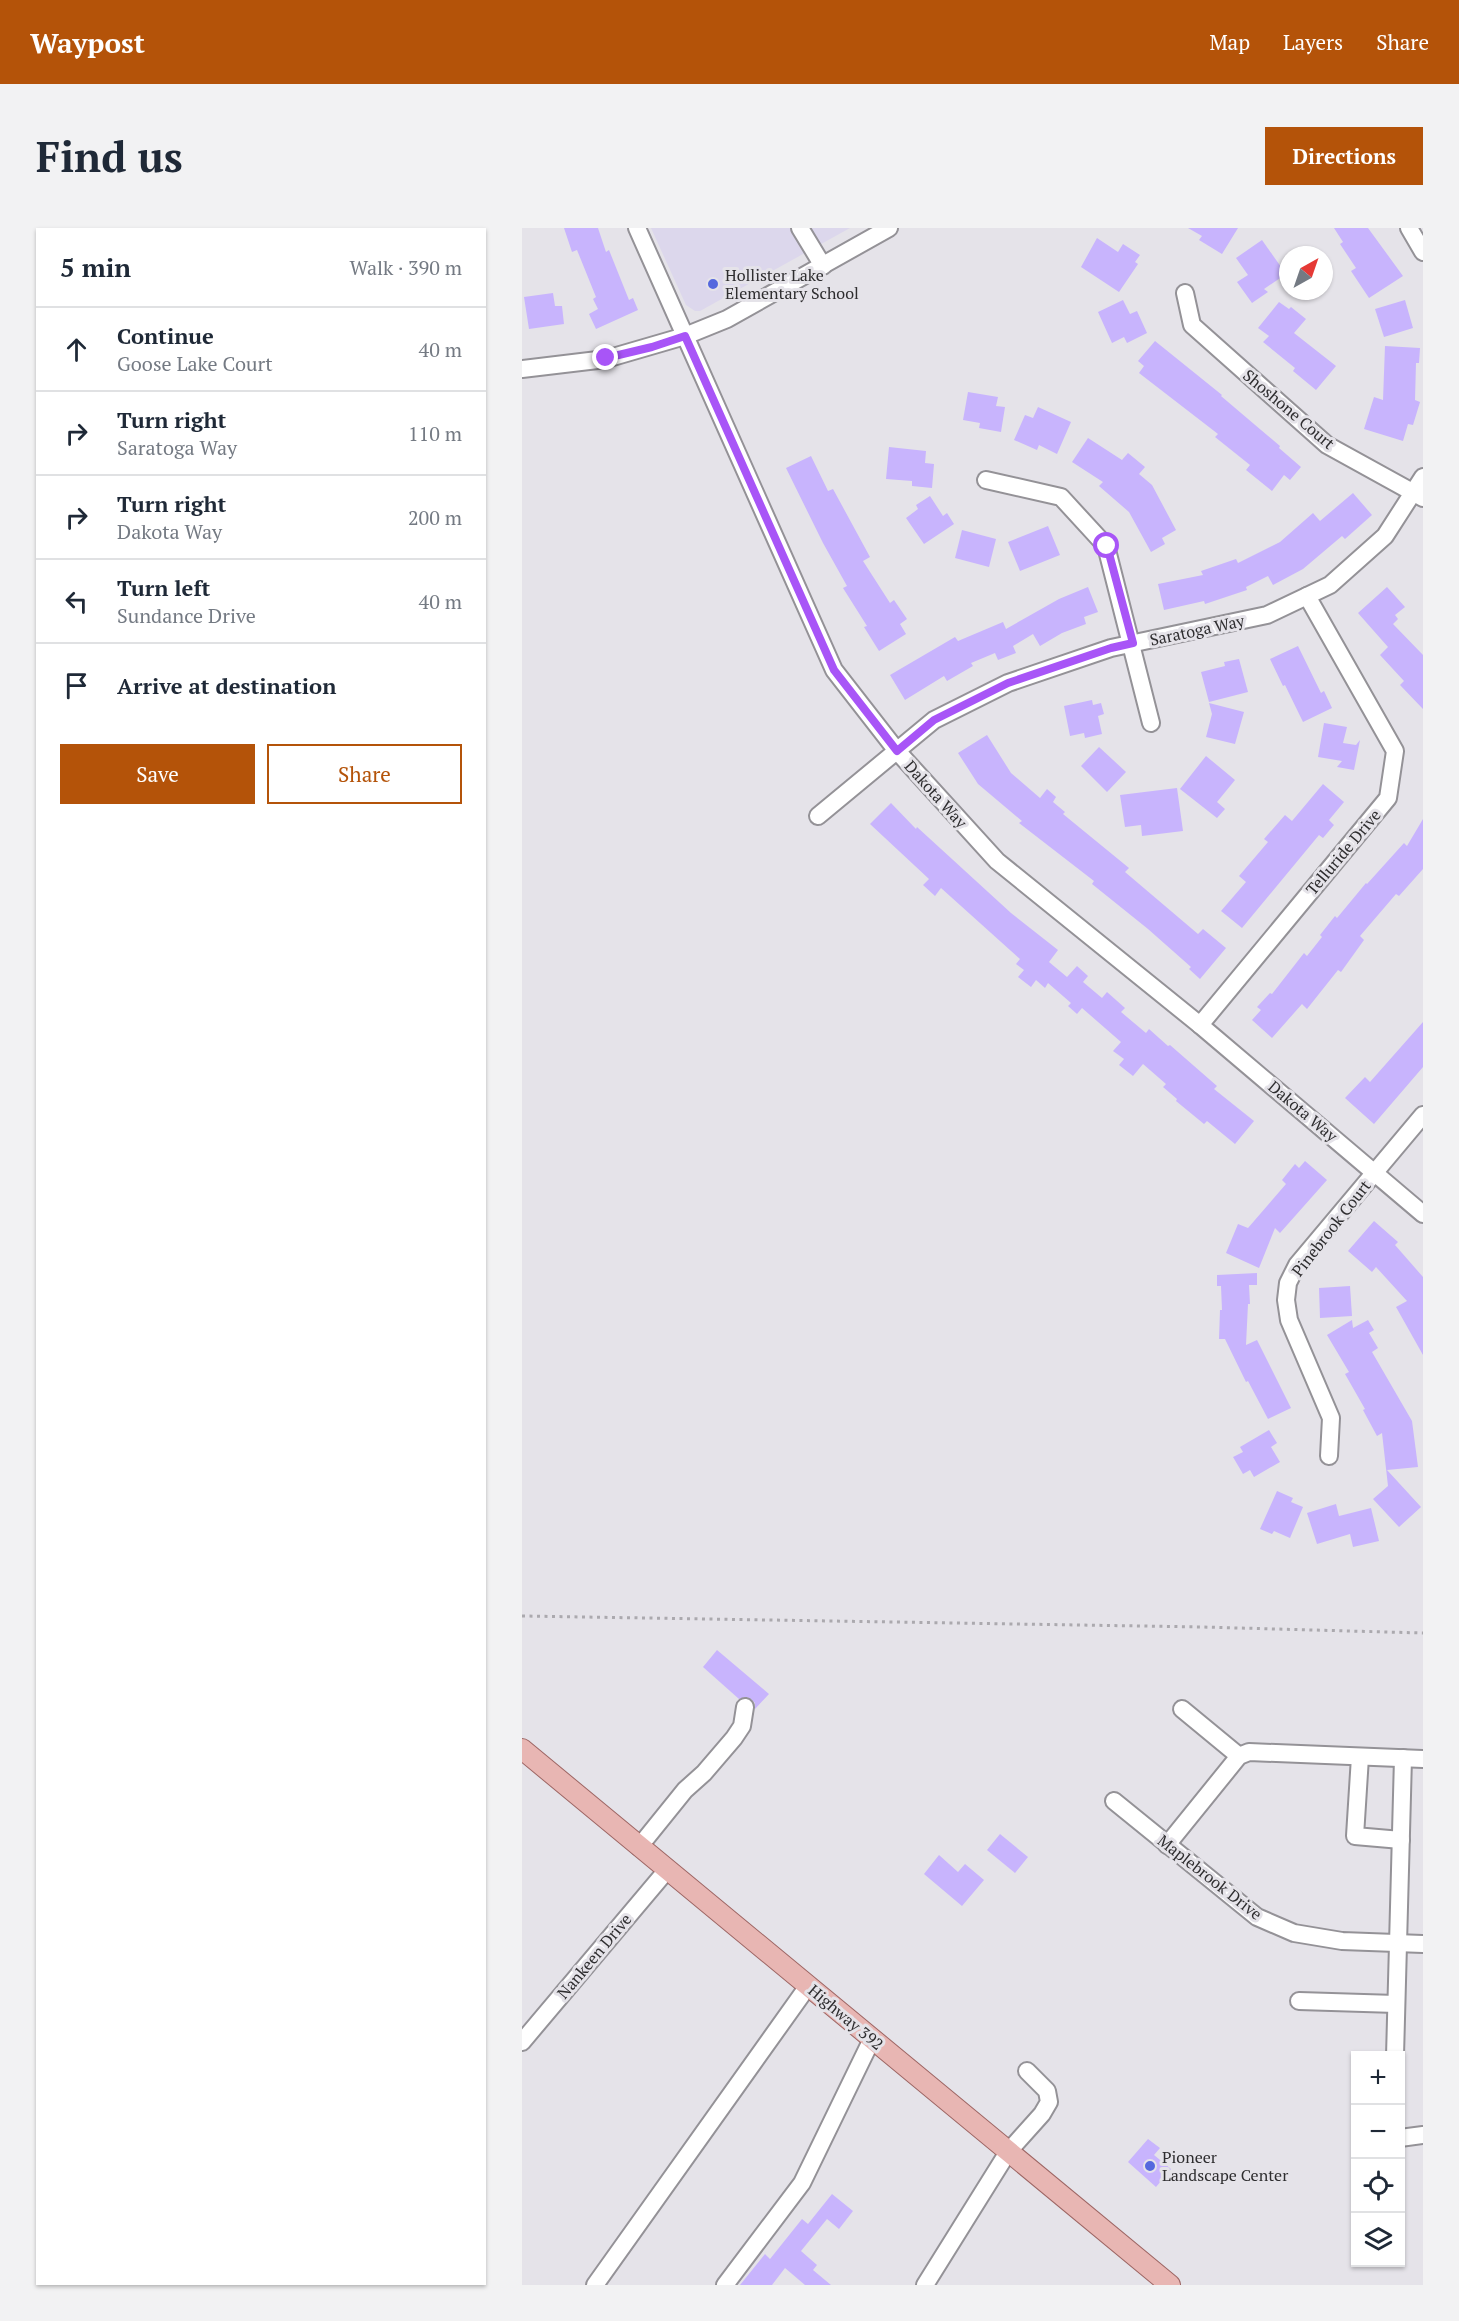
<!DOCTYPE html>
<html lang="en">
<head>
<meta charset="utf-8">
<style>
  body { margin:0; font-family:"PT Serif",serif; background:#f2f2f3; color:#1f2937 }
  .controls { position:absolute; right:18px; bottom:18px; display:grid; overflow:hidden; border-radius:0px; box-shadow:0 2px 4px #0004 }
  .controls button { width:54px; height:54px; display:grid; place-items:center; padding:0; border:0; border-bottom:2px solid #e0e1e3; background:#fff; color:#1f2937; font:30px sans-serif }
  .compass { position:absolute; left:757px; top:18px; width:54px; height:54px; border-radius:50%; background:#fff; box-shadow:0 2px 4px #0004; rotate:40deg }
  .stop { position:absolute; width:18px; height:18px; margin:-14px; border:4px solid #a855f7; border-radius:50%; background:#fff }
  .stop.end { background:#a855f7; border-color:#fff; box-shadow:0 2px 6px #0008 }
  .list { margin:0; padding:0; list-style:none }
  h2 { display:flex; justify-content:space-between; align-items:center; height:78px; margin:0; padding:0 24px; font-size:26px }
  h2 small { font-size:20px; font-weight:400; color:#747a83 }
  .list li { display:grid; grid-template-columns:39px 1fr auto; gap:18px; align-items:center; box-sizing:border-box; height:84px; padding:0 24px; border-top:2px solid #e0e1e3 }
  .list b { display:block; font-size:22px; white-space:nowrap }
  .list p { margin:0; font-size:20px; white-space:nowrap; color:#747a83 }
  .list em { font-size:20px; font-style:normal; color:#747a83 }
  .actions { display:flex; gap:12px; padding:18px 24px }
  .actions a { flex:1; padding:14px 0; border:2px solid #b45309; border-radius:0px; text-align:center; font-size:21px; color:#b45309 }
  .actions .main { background:#b45309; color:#fff }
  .icon { flex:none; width:33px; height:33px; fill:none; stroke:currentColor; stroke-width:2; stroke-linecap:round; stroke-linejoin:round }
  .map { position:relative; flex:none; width:901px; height:2057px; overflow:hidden; border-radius:0px }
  header { display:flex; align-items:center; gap:36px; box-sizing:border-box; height:84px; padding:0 30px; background:#b45309; color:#fff }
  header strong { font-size:28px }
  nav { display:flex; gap:33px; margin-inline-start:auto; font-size:21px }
  .intro { display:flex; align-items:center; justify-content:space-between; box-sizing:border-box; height:144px; padding:0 36px }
  h1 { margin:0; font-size:42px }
  .button { padding:15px 27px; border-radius:0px; background:#b45309; color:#fff; font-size:21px; font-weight:700 }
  main { display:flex; gap:36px; padding:0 36px }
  aside { flex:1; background:#fff; border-radius:0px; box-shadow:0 2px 4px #0004 }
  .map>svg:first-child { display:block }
  .education { fill:#dcd7ec }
  .building { fill:#c8b4fd }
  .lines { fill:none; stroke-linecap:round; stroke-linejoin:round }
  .minor-casing { stroke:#949297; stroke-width:20 }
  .major-casing { stroke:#9d6664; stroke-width:22 }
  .path { stroke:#aba9ae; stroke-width:3; stroke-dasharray:3 4.5; stroke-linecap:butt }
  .minor { stroke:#fff; stroke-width:16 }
  .major { stroke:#e8b6b3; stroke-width:20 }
  .route { stroke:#a855f7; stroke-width:8 }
  .poi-dot { fill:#5568de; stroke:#e5e3e9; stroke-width:2 }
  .labels { text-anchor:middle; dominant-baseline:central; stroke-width:6; stroke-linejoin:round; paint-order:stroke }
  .poi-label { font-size:16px; fill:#2e2d2f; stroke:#e5e3e9; text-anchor:start }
  .street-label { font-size:16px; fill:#2e2d2f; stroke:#e5e3e9 }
</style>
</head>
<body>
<header>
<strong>Waypost</strong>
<nav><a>Map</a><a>Layers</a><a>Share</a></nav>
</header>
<div class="intro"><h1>Find us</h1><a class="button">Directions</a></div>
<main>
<aside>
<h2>5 min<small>Walk · 390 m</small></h2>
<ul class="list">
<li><svg class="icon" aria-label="ahead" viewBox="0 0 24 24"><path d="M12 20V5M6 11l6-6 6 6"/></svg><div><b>Continue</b><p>Goose Lake Court</p></div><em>40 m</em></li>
<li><svg class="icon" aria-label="right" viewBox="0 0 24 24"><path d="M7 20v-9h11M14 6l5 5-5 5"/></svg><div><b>Turn right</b><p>Saratoga Way</p></div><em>110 m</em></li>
<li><svg class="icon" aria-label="right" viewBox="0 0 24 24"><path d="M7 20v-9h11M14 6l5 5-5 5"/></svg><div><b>Turn right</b><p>Dakota Way</p></div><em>200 m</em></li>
<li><svg class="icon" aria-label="left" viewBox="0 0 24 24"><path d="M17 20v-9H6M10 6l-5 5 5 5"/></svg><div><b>Turn left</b><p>Sundance Drive</p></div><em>40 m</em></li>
<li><svg class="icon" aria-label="arrive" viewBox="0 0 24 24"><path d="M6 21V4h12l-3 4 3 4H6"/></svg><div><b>Arrive at destination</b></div></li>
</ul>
<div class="actions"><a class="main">Save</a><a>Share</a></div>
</aside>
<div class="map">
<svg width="901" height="2057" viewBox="0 0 901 2057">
  <rect width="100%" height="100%" fill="#e5e3e9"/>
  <path class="education" d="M129 0H328L178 83H173L164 77Z"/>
  <g class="building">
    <path d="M42 0H76L84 24 87 22 107 72 111 70 116 82 74 101 67 86 76 81 71 71 74 69 55 22 50 24Z"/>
    <path d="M666 0H716L700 26 677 12 680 8Z"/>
    <path d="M812 0H846L881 48 847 70 829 43 834 40 818 16 821 14Z"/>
    <path d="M575 10 596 24 601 16 618 27 613 34 616 36 597 64 559 39Z"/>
    <path d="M740 12 764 46 742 61 746 64 730 75 715 54 726 47 714 30Z"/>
    <path d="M31 65 33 78H40L42 96 7 101 2 69Z"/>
    <path d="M601 72 608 86 615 83 625 105 605 115 602 109 590 115 576 84Z"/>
    <path d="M883 72 891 100 862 109 853 81Z"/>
    <path d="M757 74 767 81 769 79 784 91 772 105 814 138 794 162 771 143 773 140 741 114 747 108 736 100Z"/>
    <path d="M633 113 700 167 699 168 739 202 758 218 757 220 779 239 768 252 762 247 750 263 724 242 728 237 693 209 696 206 617 145 622 138 616 133Z"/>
    <path d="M863 118 898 120 897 135H894L893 172 898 174 891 197 886 196 881 213 842 201 852 169 861 172Z"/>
    <path d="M446 164 476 169 474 178 483 179 479 204 457 200 458 195 441 192Z"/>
    <path d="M516 179 549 194 535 226 517 217 515 222 492 212 503 187 511 190Z"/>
    <path d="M566 210 600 232 606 225 623 239 617 246 630 257 654 302 640 310 643 316 629 324 607 284 577 258 581 254 550 234Z"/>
    <path d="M367 219 404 223 403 235 412 236 410 260 390 258V253L364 251Z"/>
    <path d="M289 228 306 263 311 261 348 329 341 333 368 375 372 372 385 391 378 396 384 406 357 423 342 399 345 398 321 360 325 358 301 315 264 240Z"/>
    <path d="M831 265 850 287 823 311 820 308 781 341 751 357 746 348 724 359 725 362 683 376 682 373 642 382 636 356 681 347 679 343 714 331 716 335 758 314 791 285 798 293Z"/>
    <path d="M408 268 421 288 425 285 432 296 402 316 384 290 396 281 394 277Z"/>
    <path d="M526 298 538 327 498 343 486 314Z"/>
    <path d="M440 302 474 311 467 339 433 330Z"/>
    <path d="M566 359 576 384 562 389 564 396 540 405 518 418 511 406 491 418 494 425 476 432 473 425 449 435 451 438 425 453 422 448 383 472 368 447 433 409 436 413 481 394 484 401 537 371Z"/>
    <path d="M865 359 883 379 873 387 876 391 871 396 901 427V481L878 457 882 453 858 427 866 419 836 385Z"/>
    <path d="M776 418 799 465 802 463 810 480 781 494 763 457 761 458 748 431Z"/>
    <path d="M717 431 726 464 687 474 679 444 703 438 702 434Z"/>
    <path d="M570 472 571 477 579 475 582 486 576 488 580 506 563 510 562 505 548 508 542 478Z"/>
    <path d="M687 475 722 484 713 516 684 509 690 486Z"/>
    <path d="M802 495 825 499 821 515 834 517 838 512 832 542 815 539 820 533 796 529Z"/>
    <path d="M465 507 489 545 518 570 525 561 534 569 531 574 543 584 541 586 607 640 603 644 676 706 681 701 704 720 678 751 667 741 669 739 626 701 570 656 572 653 497 595 500 593 456 556 436 525Z"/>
    <path d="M577 519 604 544 585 564 559 538Z"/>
    <path d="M684 528 713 552 695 574 703 581 695 590 658 561Z"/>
    <path d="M801 556 822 574 807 592 812 597 801 610 797 607 720 700 699 683 724 654 717 648 746 614 742 611 763 587 770 593Z"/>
    <path d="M655 560 661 603 620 608 619 597 603 599 598 567Z"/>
    <path d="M369 575 394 601 395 599 489 685 536 722 527 734 545 749 555 738 566 748 561 754 580 770 585 764 603 780 599 784 624 805 627 801 646 818 648 817 695 858 692 861 732 893 713 916 685 893 682 896 654 873 655 871 641 859 644 856 621 836 611 848 597 837 602 831 591 823 599 814 560 780 555 786 546 778 549 775 526 755 523 760 514 752 509 759 496 749 502 742 494 736 498 731 419 660 413 668 401 657 407 651 348 596Z"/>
    <path d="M901 591V641L877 668 874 666 838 708 842 712 819 744 816 742 785 781 780 776 750 810 730 792 739 782 735 779 748 765 750 766 782 725 785 728 800 709 798 707 813 688 815 690 844 655 845 656 882 615 885 618Z"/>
    <path d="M901 794V839L852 896 823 870 843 849 848 854Z"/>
    <path d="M783 933 805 952 758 1005 753 1000 737 1040 704 1025 716 996 726 1000 764 956 760 952 773 936 777 940Z"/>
    <path d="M852 993 876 1014 873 1017 901 1049V1127L874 1079 885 1073 854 1039 850 1044 826 1023Z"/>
    <path d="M735 1045V1057H727L728 1076H726L724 1117 735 1112 769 1180 746 1191 726 1153 724 1154 703 1111H697L698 1082H700L699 1058H695V1047Z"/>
    <path d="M828 1058 830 1088 798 1090 797 1060Z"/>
    <path d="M830 1092 831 1100 846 1092 852 1102 847 1105 856 1120 850 1124 890 1193 896 1239 865 1242 899 1279 877 1299 851 1271 866 1258 860 1205 855 1208 841 1182 843 1181 823 1146 827 1144 805 1107Z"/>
    <path d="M747 1202 755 1215 749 1219 758 1234 732 1249 728 1242 721 1246 711 1229 721 1224 718 1219Z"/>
    <path d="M755 1263 771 1270 769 1274 781 1279 768 1310 752 1303 750 1306 738 1301Z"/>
    <path d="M814 1276 817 1288 849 1280 857 1313 831 1319 828 1306 795 1316 785 1285Z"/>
    <path d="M195 1422 247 1466 233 1481V1475L229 1471 224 1469 217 1471 181 1439Z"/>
    <path d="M478 1606 506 1629 493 1645 465 1622Z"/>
    <path d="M417 1627 436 1644 443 1636 462 1652 440 1678 402 1646Z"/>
    <path d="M626 1911 638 1920 632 1927 649 1941 634 1959 606 1934Z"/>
    <path d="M310 1966 331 1983 317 2001 305 1991 279 2023 295 2037 291 2042 309 2057H283L263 2040 250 2057H218L243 2026 248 2031 280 1991 286 1996Z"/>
  </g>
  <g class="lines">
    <g class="minor-casing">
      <g id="minor">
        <path d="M115 0 312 442 375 523 475 633 678 797 901 986"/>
        <path d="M278 0 301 38"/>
        <path d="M887 0 901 24"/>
        <path d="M663 65 670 97 805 217 901 270"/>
        <path d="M0 141 84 131 163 108 205 91 367 0"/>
        <path d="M464 252 539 269 584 318 629 495"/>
        <path d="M296 588 412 492 486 455 589 420 745 387 808 357 863 308 901 249"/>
        <path d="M678 797 866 570 873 523 785 368"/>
        <path d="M807 1228 809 1190 767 1092 764 1072 766 1055 775 1037 901 887"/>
        <path d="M660 1481 717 1528"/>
        <path d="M838 1529 833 1608 879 1612"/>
        <path d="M592 1573 735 1689 772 1705 820 1713 901 1716"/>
        <path d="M645 1617 717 1528 727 1524 901 1531"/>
        <path d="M117 1619 163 1562 182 1545 212 1510 220 1498 223 1479"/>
        <path d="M777 1773 874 1776"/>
        <path d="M0 1814 145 1642"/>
        <path d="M873 1828 881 1530"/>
        <path d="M878 1910 901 1907"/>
        <path d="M73 2057 286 1758"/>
        <path d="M203 2057 280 1955 350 1811"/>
        <path d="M403 2057 486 1924 520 1886 527 1874 525 1863 505 1843"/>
      </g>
    </g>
    <g class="major-casing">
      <path id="major" d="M0 1521 648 2057"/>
    </g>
    <path class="path" d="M0 1388 680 1399 901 1405"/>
    <use href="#minor" class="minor"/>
    <use href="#major" class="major"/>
  </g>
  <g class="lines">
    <path class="route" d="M84 130 130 119 163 108 312 442 375 523 412 492 486 455 589 420 611 415 585 318"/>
  </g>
  <g class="poi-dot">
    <circle cx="191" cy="56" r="6"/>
    <circle cx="628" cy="1938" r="6"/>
  </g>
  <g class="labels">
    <g class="poi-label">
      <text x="203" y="47">Hollister Lake<tspan x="203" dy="18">Elementary School</tspan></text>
      <text x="640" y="1929">Pioneer<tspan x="640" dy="18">Landscape Center</tspan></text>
    </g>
    <g class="street-label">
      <text transform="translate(767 181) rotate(40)">Shoshone Court</text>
      <text transform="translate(675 402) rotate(-12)">Saratoga Way</text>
      <text transform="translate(414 566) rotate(48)">Dakota Way</text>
      <text transform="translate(821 624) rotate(-50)">Telluride Drive</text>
      <text transform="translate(781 883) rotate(40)">Dakota Way</text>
      <text transform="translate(809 1000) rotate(-52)">Pinebrook Court</text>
      <text transform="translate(688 1649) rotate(38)">Maplebrook Drive</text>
      <text transform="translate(72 1728) rotate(-50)">Nankeen Drive</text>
      <text transform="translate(324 1789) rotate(40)">Highway 392</text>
    </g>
  </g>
</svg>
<div class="controls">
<button>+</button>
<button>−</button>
<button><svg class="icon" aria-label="locate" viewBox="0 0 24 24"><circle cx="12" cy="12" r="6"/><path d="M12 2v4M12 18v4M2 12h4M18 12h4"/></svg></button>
<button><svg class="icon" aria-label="layers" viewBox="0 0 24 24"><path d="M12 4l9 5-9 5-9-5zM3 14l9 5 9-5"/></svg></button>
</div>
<svg class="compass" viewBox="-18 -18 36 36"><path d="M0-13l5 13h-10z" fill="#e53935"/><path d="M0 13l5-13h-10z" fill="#747a83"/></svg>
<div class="stop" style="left:585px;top:318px"></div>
<div class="stop end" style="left:84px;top:130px"></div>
</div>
</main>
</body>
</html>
